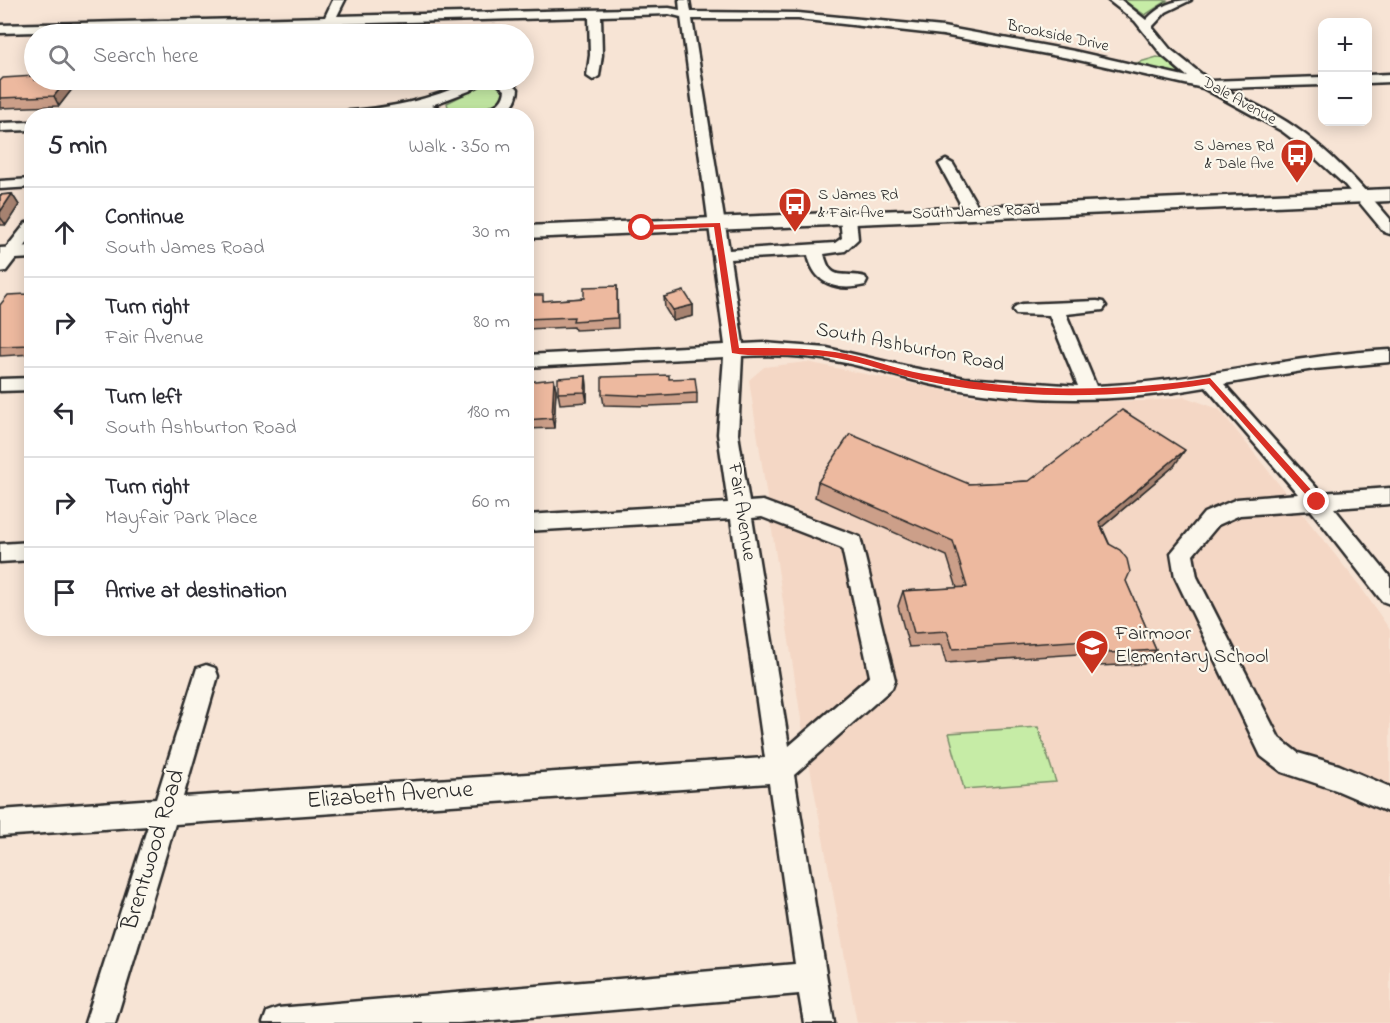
<!DOCTYPE html>
<html lang="en">
<head>
<meta charset="utf-8">
<style>
  body { margin:0; font-family:"Indie Flower",sans-serif; background:#f7f7f7; color:#2b2b33 }
  .controls { position:absolute; right:18px; top:18px; display:grid; overflow:hidden; border-radius:12px; box-shadow:0 3px 15px #0003 }
  .controls button { width:54px; height:54px; display:grid; place-items:center; padding:0; border:0; border-bottom:2px solid #e1e1e2; background:#fff; color:#2b2b33; font:30px sans-serif }
  .stop { position:absolute; width:18px; height:18px; margin:-14px; border:4px solid #d93025; border-radius:50%; background:#fff }
  .stop.end { background:#d93025; border-color:#fff; box-shadow:0 2px 6px #0008 }
  .list { margin:0; padding:0; list-style:none }
  h2 { display:flex; justify-content:space-between; align-items:center; height:78px; margin:0; padding:0 24px; font-size:26px }
  h2 small { font-size:20px; font-weight:400; color:#7c7c81 }
  .list li { display:grid; grid-template-columns:39px 1fr auto; gap:18px; align-items:center; box-sizing:border-box; height:90px; padding:0 24px; border-top:2px solid #e1e1e2 }
  .list b { display:block; font-size:22px; white-space:nowrap }
  .list p { margin:0; font-size:20px; white-space:nowrap; color:#7c7c81 }
  .list em { font-size:20px; font-style:normal; color:#7c7c81 }
  .icon { flex:none; width:33px; height:33px; fill:none; stroke:currentColor; stroke-width:2; stroke-linecap:round; stroke-linejoin:round }
  .map { position:relative; flex:none; width:1390px; height:1023px; overflow:hidden }
  .search { position:absolute; background:#fff; box-shadow:0 3px 15px #0003; left:24px; top:24px; width:510px; height:66px; display:flex; align-items:center; gap:15px; box-sizing:border-box; padding:0 21px; border-radius:33px; color:#7c7c81; font-size:22px }
  .panel { position:absolute; background:#fff; box-shadow:0 3px 15px #0003; left:24px; top:108px; width:510px; height:528px; border-radius:24px }
  .map>svg:first-child { display:block }
  .built { fill:#f4d7c5 }
  .green { fill:#c6eca6; stroke:#788c68; stroke-width:1.5 }
  .lines { fill:none; stroke-linecap:round; stroke-linejoin:round }
  .minor-casing { stroke:#2b2b2b; stroke-width:5 }
  .major-casing { stroke:#2b2b2b; stroke-width:5 }
  .minor { fill:#fbf7ec; fill-rule:evenodd }
  .major { fill:#fbf7ec; fill-rule:evenodd }
  .wall { fill:#cc9f89; stroke:#2b2b2b; stroke-width:1.5 }
  .shaded-wall { fill:#a6826f; stroke:#2b2b2b; stroke-width:1.5 }
  .building { fill:#edb99f; stroke:#2b2b2b; stroke-width:1.5 }
  .route { fill:#d93025 }
  .labels { text-anchor:middle; dominant-baseline:central; stroke-width:4.5; stroke-linejoin:round; paint-order:stroke }
  .far-street-label { font-size:16px; fill:#2b2b2b; stroke:#fbf7ec }
  .far-poi-label { font-size:16px; fill:#2b2b2b; stroke:#fbf7ec; text-anchor:end }
  .street-label { font-size:20px; fill:#2b2b2b; stroke:#fbf7ec }
  .poi-label { font-size:20px; fill:#2b2b2b; stroke:#fbf7ec; text-anchor:start }
  .near-street-label { font-size:24px; fill:#2b2b2b; stroke:#fbf7ec }
</style>
</head>
<body>
<div class="map">
<svg width="1390" height="1023" viewBox="0 0 1390 1023">
  <rect width="100%" height="100%" fill="#f7e4d5"/>
  <filter id="ink" filterUnits="userSpaceOnUse"><feTurbulence type="fractalNoise" baseFrequency=".0167" numOctaves="2"/><feDisplacementMap in="SourceGraphic" scale="12" xChannelSelector="R" yChannelSelector="G"/><feConvolveMatrix kernelMatrix="1 2 1 2 8 2 1 2 1" color-interpolation-filters="sRGB"/></filter>
  <g filter="url(#ink)">
    <path class="built" d="M807 362 971 396 1069 401H1146L1185 397 1219 409 1360 586 1390 630V1023H857L801 719 749 380 764 367Z"/>
    <g class="green">
      <path d="M1123 0H1164L1167 1 1145 15Z"/>
      <path d="M1157 57 1165 59 1182 75 1133 64Z"/>
      <path d="M485 84H497L504 89V97C493 111 464 117 448 107L447 103Z"/>
      <path d="M1038 727 1056 782 964 789 949 733Z"/>
    </g>
    <g class="lines">
      <g class="minor-casing">
        <g id="minor">
          <path d="M333 0H345L337 16 669 8 680 10 679 0H689L691 12 798 13 943 27 1074 51 1188 77 1162 55 1135 21 1108 0H1121L1146 20C1160 6 1171 0 1191 0L1166 12 1152 27 1170 49 1210 81 1322 77V85L1223 88C1246 101 1271 111 1293 126 1330 151 1361 185 1390 219V234L1384 232 1345 185 1303 147 1282 131 1203 88 1074 59 943 35 798 19H692L729 250 835 243 842 238 840 218 848 213 856 218 858 239 845 251 824 254C831 283 842 271 865 277L867 281 865 285C837 292 814 284 808 255L730 259 743 344 764 343 827 348 913 368 965 378 1078 386 1049 315 1016 314 1013 310 1016 306 1022 304 1097 301 1103 302 1106 306 1103 310 1066 314 1096 386C1195 382 1291 355 1390 350V362L1314 369 1224 384 1321 493 1390 488V504L1334 508 1390 577V604L1382 601 1311 510 1240 515 1218 525 1193 555 1197 577 1279 738 1298 753 1339 765 1390 787V813L1336 790 1282 772 1261 756 1175 577 1171 553 1204 513 1237 499 1298 494 1206 387C1119 403 1031 403 944 387 911 381 879 370 846 363 813 356 777 354 742 356L738 434 749 502 763 501 860 537 895 680 892 688 794 775 834 1023H804L799 994 459 1023H263L267 1012 278 1008 795 964 769 783 175 824 115 1023H85L148 826 0 836V810L156 799 197 668 206 665 215 668 218 676 183 797 765 758 731 519 526 531V515L728 503 718 434 724 357 526 367V355L725 345 681 17 669 14 601 16 602 55 599 76 593 80 587 76 590 55 589 17 334 24 330 29 326 31 320 27 322 24 0 33V25L325 17ZM762 517 842 548 870 676 789 746 752 518Z"/>
          <path d="M1390 74V82L1368 83V75Z"/>
          <path d="M472 80H487L469 91 432 105 455 116H435L418 109 385 116H333L339 112C386 109 430 101 472 80Z"/>
          <path d="M493 80C503 79 511 80 518 89 516 115 493 116 473 116 485 107 503 109 505 90Z"/>
          <path d="M32 122V130L0 131V123Z"/>
          <path d="M946 160 953 164 981 212 978 215 973 217 965 212 939 164Z"/>
          <path d="M32 179V187L0 189V181Z"/>
          <path d="M32 221V237L6 271 0 272V256L26 223Z"/>
          <path d="M32 378V390L0 391V379Z"/>
          <path d="M32 542V560L0 562V544Z"/>
        </g>
      </g>
      <g class="major-casing">
        <g id="major">
          <path d="M1390 189V201L526 238V226Z"/>
          <path d="M32 246V258L0 260V248Z"/>
        </g>
      </g>
      <use href="#minor" class="minor"/>
      <use href="#major" class="major"/>
    </g>
    <g class="wall">
      <path d="M34 80H68L73 88 59 106 0 108V81Z"/>
      <path d="M12 194 19 205 6 225H0V195Z"/>
      <path d="M617 286 618 328 575 330 574 327 526 329V295L544 301 584 298Z"/>
      <path d="M32 289V354L0 356V305L28 294Z"/>
      <path d="M664 297 693 305V316L673 321 665 308Z"/>
      <path d="M586 376 587 387V402L560 404 558 393Z"/>
      <path d="M669 379 697 393V404L649 406 604 405 602 394Z"/>
      <path d="M526 382 556 389 554 428 526 429Z"/>
      <path d="M1174 466 1102 527 1156 650 1144 664 1098 666 1093 653 946 663 941 645 909 647 898 606 903 591 957 588 947 556 815 497 818 482 969 484 1029 481Z"/>
    </g>
    <g class="shaded-wall">
      <path d="M67 80H68L73 88 59 106 54 96Z"/>
      <path d="M12 194 19 205 6 225 0 217V212Z"/>
      <path d="M693 305V316L673 321V310Z"/>
      <path d="M586 376 587 387V402L585 392Z"/>
      <path d="M554 379 556 389 554 428 552 418Z"/>
      <path d="M1185 450 1174 466 1090 537 1099 522Z"/>
    </g>
    <g class="building">
      <path d="M34 76V80H67L54 96 0 98V81L3 78Z"/>
      <path d="M12 194 0 212V195Z"/>
      <path d="M617 286V318L573 321 574 317 526 319V295H543V301L584 298V287Z"/>
      <path d="M32 289V345L0 346V305L8 295 28 294Z"/>
      <path d="M684 291 693 305 673 310 664 297Z"/>
      <path d="M669 375V379L695 378 697 393 648 396 602 394V377Z"/>
      <path d="M586 376 585 392 558 393V378Z"/>
      <path d="M554 379 552 418 526 420V382Z"/>
      <path d="M1122 410 1185 450 1099 522 1109 544 1120 550 1127 559 1130 572 1126 581 1156 650 1109 653 1103 639 953 649 947 631 914 633 903 591 967 587 953 541 818 482 850 434 969 484 1029 481Z"/>
    </g>
  </g>
  <path class="route" d="M720 223 739 348C771 348 803 347 835 352 865 356 894 369 924 374 1018 392 1116 393 1210 378L1322 502 1317 505 1314 504 1209 384C1115 399 1015 400 921 380 893 374 866 363 837 358 802 351 766 359 732 353L714 227 642 230 638 228 642 225Z"/>
  <defs>
    <g id="bus-pin" transform="scale(1.725)"><path d="M0 17L-7.5 6A9.5 9.5 0 1 1 7.5 6Z" fill="#c8321e" stroke="#fbf7ec"/><path d="M-5-6H5V4H4V6H2V4H-2V6H-4V4H-5ZM-3.5-4V0h7V-4ZM-3.5 1.2v1.5H-2V1.2ZM2 1.2v1.5H3.5V1.2Z" fill="#fff"/></g>
    <g id="school-pin" transform="scale(1.725)"><path d="M0 17L-7.5 6A9.5 9.5 0 1 1 7.5 6Z" fill="#c8321e" stroke="#fbf7ec"/><path d="M0-5L7-2L0 1L-7-2ZM-4 1L0 2.5L4 1V4Q0 6-4 4Z" fill="#fff"/></g>
  </defs>
  <g fill-rule="evenodd">
    <use href="#bus-pin" x="1297" y="155"/>
    <use href="#bus-pin" x="795" y="204"/>
    <use href="#school-pin" x="1092" y="646"/>
  </g>
  <g class="labels">
    <g class="far-street-label">
      <text transform="translate(1058 36) rotate(12)">Brookside Drive</text>
      <text transform="translate(1239 101) rotate(29)">Dale Avenue</text>
      <text transform="translate(976 212) rotate(-2)">South James Road</text>
    </g>
    <g class="far-poi-label">
      <text x="1274" y="146">S James Rd<tspan x="1274" dy="18">&amp; Dale Ave</tspan></text>
      <text x="818" y="195" text-anchor="start">S James Rd<tspan x="818" dy="18">&amp; Fair Ave</tspan></text>
    </g>
    <g class="street-label">
      <text transform="translate(910 348) rotate(11)">South Ashburton Road</text>
      <text transform="translate(741 512) rotate(81)">Fair Avenue</text>
    </g>
    <g class="poi-label">
      <text x="1115" y="634">Fairmoor<tspan x="1115" dy="23">Elementary School</tspan></text>
    </g>
    <g class="near-street-label">
      <text transform="translate(390 796) rotate(-4)">Elizabeth Avenue</text>
      <text transform="translate(154 850) rotate(-73)">Brentwood Road</text>
    </g>
  </g>
</svg>
<div class="controls">
<button>+</button>
<button>−</button>
</div>
<div class="stop" style="left:642px;top:228px"></div>
<div class="stop end" style="left:1317px;top:502px"></div>
<div class="search"><svg class="icon" aria-label="search" viewBox="0 0 24 24"><circle cx="10" cy="10" r="6"/><path d="M15 15l6 6"/></svg>Search here</div>
<section class="panel">
<h2>5 min<small>Walk · 350 m</small></h2>
<ul class="list">
<li><svg class="icon" aria-label="ahead" viewBox="0 0 24 24"><path d="M12 20V5M6 11l6-6 6 6"/></svg><div><b>Continue</b><p>South James Road</p></div><em>30 m</em></li>
<li><svg class="icon" aria-label="right" viewBox="0 0 24 24"><path d="M7 20v-9h11M14 6l5 5-5 5"/></svg><div><b>Turn right</b><p>Fair Avenue</p></div><em>80 m</em></li>
<li><svg class="icon" aria-label="left" viewBox="0 0 24 24"><path d="M17 20v-9H6M10 6l-5 5 5 5"/></svg><div><b>Turn left</b><p>South Ashburton Road</p></div><em>180 m</em></li>
<li><svg class="icon" aria-label="right" viewBox="0 0 24 24"><path d="M7 20v-9h11M14 6l5 5-5 5"/></svg><div><b>Turn right</b><p>Mayfair Park Place</p></div><em>60 m</em></li>
<li><svg class="icon" aria-label="arrive" viewBox="0 0 24 24"><path d="M6 21V4h12l-3 4 3 4H6"/></svg><div><b>Arrive at destination</b></div></li>
</ul>
</section>
</div>
</body>
</html>
